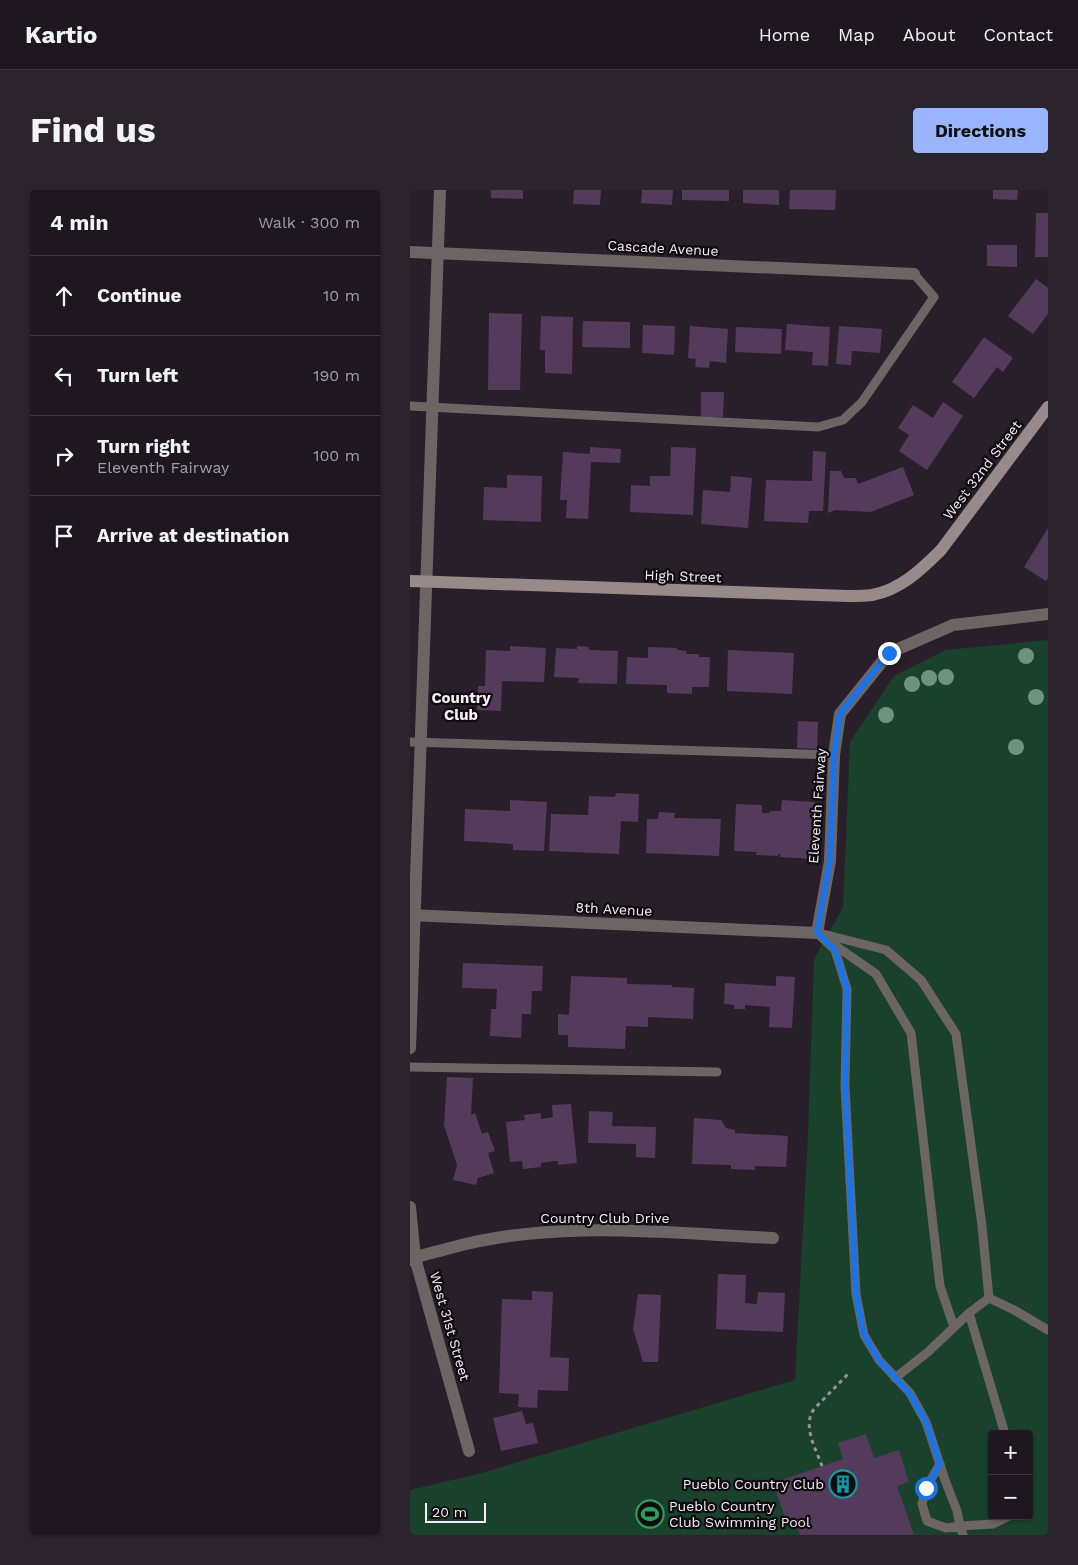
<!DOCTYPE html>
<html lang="en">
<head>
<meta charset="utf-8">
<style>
  body { margin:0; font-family:"Work Sans",sans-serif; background:#2c242d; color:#f1f3f6 }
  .controls { position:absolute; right:15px; bottom:15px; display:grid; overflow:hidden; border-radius:5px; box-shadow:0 1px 4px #0004 }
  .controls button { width:45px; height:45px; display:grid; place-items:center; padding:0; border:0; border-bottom:1px solid #3c363e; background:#1f1720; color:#f1f3f6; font:25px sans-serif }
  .scale { position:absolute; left:15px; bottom:12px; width:61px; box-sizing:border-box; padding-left:5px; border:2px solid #f5eef5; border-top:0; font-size:14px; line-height:18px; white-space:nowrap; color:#f5eef5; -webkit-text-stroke:4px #0f0b0f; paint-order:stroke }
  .stop { position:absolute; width:15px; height:15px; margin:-11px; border:4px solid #1a73e8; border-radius:50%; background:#fff }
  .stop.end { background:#1a73e8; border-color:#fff; box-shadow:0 1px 5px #0008 }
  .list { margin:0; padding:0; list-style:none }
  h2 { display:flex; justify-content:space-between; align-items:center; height:65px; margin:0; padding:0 20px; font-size:21px }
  h2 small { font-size:16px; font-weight:400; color:#a19fa5 }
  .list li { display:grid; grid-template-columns:32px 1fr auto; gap:15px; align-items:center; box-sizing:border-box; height:80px; padding:0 20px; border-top:1px solid #3c363e }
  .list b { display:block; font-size:19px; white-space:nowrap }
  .list p { margin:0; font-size:16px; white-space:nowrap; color:#a19fa5 }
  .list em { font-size:16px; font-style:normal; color:#a19fa5 }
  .icon { flex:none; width:28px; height:28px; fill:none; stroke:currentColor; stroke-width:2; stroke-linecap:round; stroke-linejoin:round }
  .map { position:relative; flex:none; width:638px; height:1345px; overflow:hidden; border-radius:5px }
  header { display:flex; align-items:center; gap:30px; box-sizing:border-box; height:70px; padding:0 25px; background:#1f1720; border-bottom:1px solid #3c363e }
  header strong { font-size:24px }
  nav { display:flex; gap:28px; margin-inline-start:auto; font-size:18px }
  .intro { display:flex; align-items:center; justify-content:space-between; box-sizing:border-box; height:120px; padding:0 30px }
  h1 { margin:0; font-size:35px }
  .button { padding:12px 22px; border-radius:5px; background:#9ab5fd; color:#111; font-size:18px; font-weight:700 }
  main { display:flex; gap:30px; padding:0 30px }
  aside { flex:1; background:#1f1720; border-radius:5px; box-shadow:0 1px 4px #0004 }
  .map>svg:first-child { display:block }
  .green { fill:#19412c; fill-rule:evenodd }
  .building { fill:#553b5b }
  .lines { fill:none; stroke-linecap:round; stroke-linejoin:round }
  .path { stroke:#99919a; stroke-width:3; stroke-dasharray:4 4; stroke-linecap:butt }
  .lane { stroke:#6d6564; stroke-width:9 }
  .street { stroke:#6d6564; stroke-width:12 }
  .secondary { stroke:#978a89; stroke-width:12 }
  .tree { fill:#6f9280 }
  .route { stroke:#1a73e8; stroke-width:6 }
  .labels { text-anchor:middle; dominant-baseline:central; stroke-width:4.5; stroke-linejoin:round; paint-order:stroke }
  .street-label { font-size:14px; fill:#f5eef5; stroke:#0f0b0f }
  .poi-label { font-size:14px; fill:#f5eef5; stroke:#0f0b0f; text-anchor:end }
  .neighbourhood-label { font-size:15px; font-weight:bold; fill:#f5eef5; stroke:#0f0b0f }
</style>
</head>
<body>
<header>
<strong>Kartio</strong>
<nav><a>Home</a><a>Map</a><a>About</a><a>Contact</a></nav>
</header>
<div class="intro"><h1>Find us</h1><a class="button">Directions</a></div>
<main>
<aside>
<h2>4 min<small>Walk · 300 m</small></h2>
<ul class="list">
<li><svg class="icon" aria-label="ahead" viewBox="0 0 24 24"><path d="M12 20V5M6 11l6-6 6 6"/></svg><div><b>Continue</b></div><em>10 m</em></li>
<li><svg class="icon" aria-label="left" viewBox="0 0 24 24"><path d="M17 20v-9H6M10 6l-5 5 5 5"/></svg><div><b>Turn left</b></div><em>190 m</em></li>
<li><svg class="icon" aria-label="right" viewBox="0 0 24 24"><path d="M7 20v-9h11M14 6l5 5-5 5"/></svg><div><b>Turn right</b><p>Eleventh Fairway</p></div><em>100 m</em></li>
<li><svg class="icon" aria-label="arrive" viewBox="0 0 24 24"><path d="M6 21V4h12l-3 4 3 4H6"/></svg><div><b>Arrive at destination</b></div></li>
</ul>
</aside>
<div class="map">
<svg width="638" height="1345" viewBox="0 0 638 1345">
  <rect width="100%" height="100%" fill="#291f2a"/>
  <path class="green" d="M638 450V1345H0V1300L68 1284 385 1190 398 945 404 769 433 717 440 552 484 486 536 460ZM582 1244H619V1326H582Z"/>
  <g class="building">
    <path d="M81 0H113V9L81 8Z"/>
    <path d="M164 0H191L190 15 163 14Z"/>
    <path d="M232 0H263L262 15 231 13Z"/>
    <path d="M272 0H319V11L272 10Z"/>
    <path d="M333 0H369V15L333 13Z"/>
    <path d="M380 0H426L425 20 379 19Z"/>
    <path d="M583 0H608L607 10 583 9Z"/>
    <path d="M626 23H638V67H625Z"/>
    <path d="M577 55H607V77L577 76Z"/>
    <path d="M626 89 638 98V124L623 144 598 126Z"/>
    <path d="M79 123 112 124 110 200H78Z"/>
    <path d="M131 126 163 127 162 184 135 183V160H130Z"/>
    <path d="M173 131 220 132V158L172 157Z"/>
    <path d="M377 134 420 137 418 176 402 175 403 162 375 160Z"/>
    <path d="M233 135 265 136 264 165 232 163Z"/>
    <path d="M280 136 318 139 316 173 300 171 299 178 285 177 286 169 278 168Z"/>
    <path d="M429 136 472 139 470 163 442 161 441 175 426 174Z"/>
    <path d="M326 137 372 139 371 164 325 162Z"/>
    <path d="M574 147 603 168 593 182 587 177 564 208 542 192Z"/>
    <path d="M291 202H314L313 227H291Z"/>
    <path d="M533 212 553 226 517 280 489 261 499 245 488 238 503 215 523 228Z"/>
    <path d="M180 257 211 259 210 273 181 272 178 329 156 328 157 310H150L153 262 180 264Z"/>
    <path d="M261 257 286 258 283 325 220 322 221 295 240 296V286H260Z"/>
    <path d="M403 261 416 262 413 321H399L398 333 354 331 356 290 402 291Z"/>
    <path d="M493 277 504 305 461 322 425 320 418 323 420 281H431L434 288H446L448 294Z"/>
    <path d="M97 285 132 286 131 332 73 330 74 297 97 298Z"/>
    <path d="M321 286 342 288 338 338 291 334 293 300 320 302Z"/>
    <path d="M638 338V388L636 391 614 377Z"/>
    <path d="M100 456 136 458 134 492 92 491 91 521 67 520 68 496H75L76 460 100 461Z"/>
    <path d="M167 456 179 457V460L208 461 207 494 168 493 169 488 144 487 146 458 167 459Z"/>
    <path d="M238 457 267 458V460L277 461 276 464H289V467H300L299 497H282V504L257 503V495L216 494 217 467 238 468Z"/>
    <path d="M318 460 384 463 382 504 317 501Z"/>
    <path d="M388 531 408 532 407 559 387 558Z"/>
    <path d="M206 603 229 604 228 632 211 631 209 664 139 661 141 624 178 625 179 606 205 607Z"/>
    <path d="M100 610 137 612 134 661 103 660V654L54 651 55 619 100 621Z"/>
    <path d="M372 610 405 612 403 669 370 667V664H368V666L346 665 347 662 324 661 326 614 352 615V623H360V621H371Z"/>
    <path d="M249 622 265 623 264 628 311 629 309 666 236 663 237 629H248Z"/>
    <path d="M53 773 133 776 132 801H122L121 824H112L111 848 80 846 81 819H86L87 799 52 798Z"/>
    <path d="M161 786 217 788V794L262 795V797L284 798 283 829 238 827V837L216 836 215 859 158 857V845H148V824L159 825Z"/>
    <path d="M366 786 385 787 382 838 359 837 360 817 335 815V819H324V815L314 814 315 793 366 796Z"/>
    <path d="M37 887 63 888 61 925 65 923 72 944 78 942 85 961 78 963 84 983 68 988 66 995 43 990 47 975 34 935Z"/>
    <path d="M161 914 167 973 148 975V971H143L131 973V977L113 979 112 971 100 972 96 932 115 930 114 925 131 923V929L143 927 142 915Z"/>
    <path d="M179 921 203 922 202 936 246 937 245 968 226 967V954L178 953Z"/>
    <path d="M284 928 311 930 316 938 325 940V943L378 946 376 977 345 976V980L321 979V975L282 974Z"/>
    <path d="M308 1084 336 1085 335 1113 347 1114 348 1102 375 1103 373 1142 306 1139Z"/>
    <path d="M122 1101 143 1102 140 1167 159 1168 158 1201 128 1200 127 1218 108 1217 109 1204 89 1203 92 1109 122 1110Z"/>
    <path d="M228 1104 251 1105 248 1172H233L223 1139Z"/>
    <path d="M112 1221 116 1234 123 1233 128 1253 91 1261 83 1228Z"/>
    <path d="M456 1244 464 1268 489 1260 499 1292 487 1296 504 1345H390L384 1327 376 1330 366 1302 374 1299 371 1290 433 1269 428 1253Z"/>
  </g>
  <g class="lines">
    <path class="path" d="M412 1276C406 1259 392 1236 404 1219L438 1184"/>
    <g class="lane">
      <path d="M0 216 408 237 433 230 452 212 524 107 504 84"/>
      <path d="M0 552 424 565"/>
      <path d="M407 743 425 760 437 799 435 896 446 1104 454 1145 469 1170 500 1203 516 1232 535 1290 547 1321 550 1336 583 1334 599 1326"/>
      <path d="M409 743 476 760 511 790 546 844 572 1036 579 1108 559 1123 518 1162 485 1188"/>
      <path d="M423 754 466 784 501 843 530 1096 544 1137"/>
      <path d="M0 877 307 882"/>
      <path d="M579 1108 604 1120 638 1140"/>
      <path d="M559 1123 595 1244"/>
      <path d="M530 1274 516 1298 512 1314 517 1331 536 1338 550 1336 553 1345"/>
    </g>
    <g class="street">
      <path d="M0 62 504 84"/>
      <path d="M0 725 407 743 420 671 424 565 430 524 479 463 543 435 638 424"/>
      <path d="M0 858 30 0"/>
      <path d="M0 1017 5 1068 59 1261"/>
      <path d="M0 1070C13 1064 27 1062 40 1058 145 1029 256 1043 363 1048"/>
    </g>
    <path class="secondary" d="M0 391 438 406C446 406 454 406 462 405 490 400 511 380 531 360L638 217"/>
  </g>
  <g class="tree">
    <circle cx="616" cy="466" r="8"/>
    <circle cx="536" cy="487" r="8"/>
    <circle cx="519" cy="488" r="8"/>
    <circle cx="502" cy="494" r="8"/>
    <circle cx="626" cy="507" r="8"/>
    <circle cx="476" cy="525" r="8"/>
    <circle cx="606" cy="557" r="8"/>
  </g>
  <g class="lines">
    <path class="route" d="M479 463 430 524 424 565 420 670 407 742 425 760 437 799 435 896 446 1104 454 1145 469 1170 500 1204 516 1232 530 1274 516 1298"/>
  </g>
  <defs>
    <g id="building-ring" transform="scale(1.4375)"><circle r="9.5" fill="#0f0b0f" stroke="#0f9aa8" stroke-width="1.5"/><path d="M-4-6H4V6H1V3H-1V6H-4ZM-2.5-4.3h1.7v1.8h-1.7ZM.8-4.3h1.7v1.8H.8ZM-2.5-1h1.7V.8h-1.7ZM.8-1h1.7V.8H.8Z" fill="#0f9aa8"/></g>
    <g id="stadium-ring" transform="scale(1.4375)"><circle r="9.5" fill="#0f0b0f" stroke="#2e9e5b" stroke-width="1.5"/><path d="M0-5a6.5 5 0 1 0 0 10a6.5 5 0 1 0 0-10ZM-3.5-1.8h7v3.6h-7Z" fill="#2e9e5b"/></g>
  </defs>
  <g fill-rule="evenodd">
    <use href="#building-ring" x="433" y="1294"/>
    <use href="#stadium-ring" x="240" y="1324"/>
  </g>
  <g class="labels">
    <g class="street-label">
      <text transform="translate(253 58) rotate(3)">Cascade Avenue</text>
      <text transform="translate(572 280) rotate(-53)">West 32nd Street</text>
      <text transform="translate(273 386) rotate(2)">High Street</text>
      <text transform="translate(407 616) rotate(-86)">Eleventh Fairway</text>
      <text transform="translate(204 719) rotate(3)">8th Avenue</text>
      <text x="195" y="1028">Country Club Drive</text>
      <text transform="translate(40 1136) rotate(74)">West 31st Street</text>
    </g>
    <g class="poi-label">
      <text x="414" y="1294">Pueblo Country Club</text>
      <text x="259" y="1316" text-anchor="start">Pueblo Country<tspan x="259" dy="16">Club Swimming Pool</tspan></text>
    </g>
    <g class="neighbourhood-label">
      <text x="51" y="508">Country<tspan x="51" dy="17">Club</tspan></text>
    </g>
  </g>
</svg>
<div class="controls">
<button>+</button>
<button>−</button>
</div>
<div class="scale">20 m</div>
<div class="stop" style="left:516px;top:1298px"></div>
<div class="stop end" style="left:479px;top:463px"></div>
</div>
</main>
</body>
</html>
